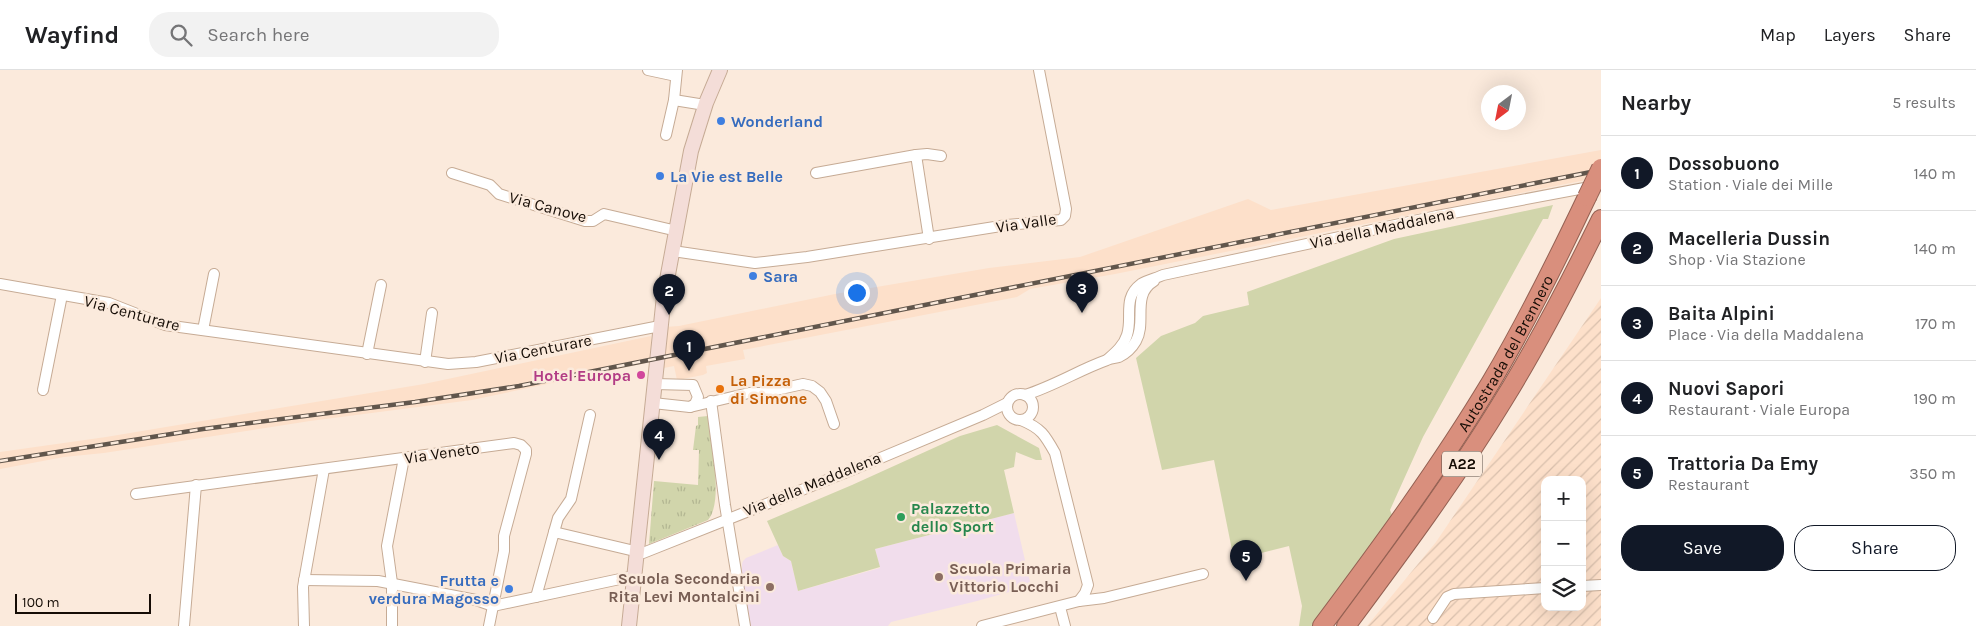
<!DOCTYPE html>
<html lang="en">
<head>
<meta charset="utf-8">
<style>
  body { margin:0; font-family:Karla,sans-serif; background:#f2f2f2; color:#202124 }
  .controls { position:absolute; right:15px; bottom:15px; display:grid; overflow:hidden; border-radius:10px; box-shadow:0 5px 20px #0002 }
  .controls button { width:45px; height:45px; display:grid; place-items:center; padding:0; border:0; border-bottom:1px solid #e0e0e0; background:#fff; color:#202124; font:25px sans-serif }
  .compass { position:absolute; left:1481px; top:15px; width:45px; height:45px; border-radius:50%; background:#fff; box-shadow:0 5px 20px #0002; rotate:212deg }
  .scale { position:absolute; left:15px; bottom:12px; width:136px; box-sizing:border-box; padding-left:5px; border:2px solid #150c05; border-top:0; font-size:14px; line-height:18px; white-space:nowrap; color:#150c05; -webkit-text-stroke:4px #fbeadc; paint-order:stroke }
  .you { position:absolute; left:856px; top:222px; width:18px; height:18px; margin:-12px; border:4px solid #fff; border-radius:50%; background:#1a73e8; box-shadow:0 0 0 8px #1a73e833 }
  .badge { display:grid; place-items:center; width:32px; height:32px; border-radius:50%; background:#111827; color:#fff; font-size:16px; font-weight:700 }
  .pin { position:absolute; translate:-50% -41px; filter:drop-shadow(0 1px 2px #0008) }
  .pin::after { content:''; position:absolute; top:26px; width:18px; height:15px; background:inherit; clip-path:polygon(0 0,100% 0,50% 100%) }
  .list { margin:0; padding:0; list-style:none }
  h2 { display:flex; justify-content:space-between; align-items:center; height:65px; margin:0; padding:0 20px; font-size:21px }
  h2 small { font-size:16px; font-weight:400; color:#757577 }
  .list li { display:grid; grid-template-columns:32px 1fr auto; gap:15px; align-items:center; box-sizing:border-box; height:75px; padding:0 20px; border-top:1px solid #e0e0e0 }
  .list b { display:block; font-size:19px; white-space:nowrap }
  .list p { margin:0; font-size:16px; white-space:nowrap; color:#757577 }
  .list em { font-size:16px; font-style:normal; color:#757577 }
  .actions { display:flex; gap:10px; padding:15px 20px }
  .actions a { flex:1; padding:11px 0; border:1px solid #111827; border-radius:20px; text-align:center; font-size:18px; color:#111827 }
  .actions .main { background:#111827; color:#fff }
  .icon { flex:none; width:28px; height:28px; fill:none; stroke:currentColor; stroke-width:2; stroke-linecap:round; stroke-linejoin:round }
  .map { position:relative; flex:none; width:1601px; height:556px; overflow:hidden }
  header { display:flex; align-items:center; gap:30px; box-sizing:border-box; height:70px; padding:0 25px; background:#fff; border-bottom:1px solid #e0e0e0 }
  header strong { font-size:24px }
  nav { display:flex; gap:28px; margin-inline-start:auto; font-size:18px }
  .search { width:350px; height:45px; background:#f2f2f2; display:flex; align-items:center; gap:12px; box-sizing:border-box; padding:0 18px; border-radius:20px; color:#757577; font-size:19px }
  main { display:flex }
  aside { flex:1; background:#fff }
  .map>svg:first-child { display:block }
  .built { fill:#fde0ca }
  .industrial { fill:url(#industrial-furrows); fill-rule:evenodd }
  .education { fill:#f1ddec }
  .grass { fill:url(#grass-tufts) }
  .pitch { fill:#d1d5ab }
  .lines { fill:none; stroke-linecap:round; stroke-linejoin:round }
  .street-casing { stroke:#c6ab95; stroke-width:12 }
  .secondary-casing { stroke:#c6ab95; stroke-width:16 }
  .highway-casing { stroke:#946153; stroke-width:20 }
  .street { stroke:#fff; stroke-width:10 }
  .secondary { stroke:#f4ddd8; stroke-width:14 }
  .highway { stroke:#d98f7d; stroke-width:18 }
  .rail-casing { stroke:#61564c; stroke-width:4.5 }
  .rail { stroke:#fbeadc; stroke-width:2.5; stroke-dasharray:8; stroke-linecap:butt }
  .highway-bridge-casing { stroke:#946153; stroke-width:20; stroke-linecap:butt }
  .highway-bridge { stroke:#d98f7d; stroke-width:18 }
  .shop-dot { fill:#3f7fe0; stroke:#fbeadc; stroke-width:2 }
  .hotel-dot { fill:#d1479c; stroke:#fbeadc; stroke-width:2 }
  .food-dot { fill:#e8710a; stroke:#fbeadc; stroke-width:2 }
  .leisure-dot { fill:#2e9e5b; stroke:#fbeadc; stroke-width:2 }
  .education-dot { fill:#8d6e63; stroke:#fbeadc; stroke-width:2 }
  .labels { text-anchor:middle; dominant-baseline:central; stroke-width:5; stroke-linejoin:round; paint-order:stroke }
  .shield { fill:#fbeadc; stroke:#5a4f46; stroke-width:1 }
  .shield-label { font-size:15px; font-weight:bold; fill:#150c05 }
  .shop-label { font-size:16px; font-weight:bold; fill:#366cbe; stroke:#fbeadc; text-anchor:start }
  .street-label { font-size:16px; fill:#150c05; stroke:#fbeadc }
  .hotel-label { font-size:16px; font-weight:bold; fill:#b23c85; stroke:#fbeadc; text-anchor:end }
  .food-label { font-size:16px; font-weight:bold; fill:#c56008; stroke:#fbeadc; text-anchor:start }
  .leisure-label { font-size:16px; font-weight:bold; fill:#27864d; stroke:#fbeadc; text-anchor:start }
  .education-label { font-size:16px; font-weight:bold; fill:#785e54; stroke:#fbeadc; text-anchor:start }
</style>
</head>
<body>
<header>
<strong>Wayfind</strong>
<div class="search"><svg class="icon" aria-label="search" viewBox="0 0 24 24"><circle cx="10" cy="10" r="6"/><path d="M15 15l6 6"/></svg>Search here</div>
<nav><a>Map</a><a>Layers</a><a>Share</a></nav>
</header>
<main>
<div class="map">
<svg width="1601" height="556" viewBox="0 0 1601 556">
  <defs>
    <pattern id="industrial-furrows" width="10" height="10" patternUnits="userSpaceOnUse" patternTransform="scale(1.25)"><rect width="10" height="10" fill="#fde0ca"/><path d="M-1 1l2-2M0 10L10 0M9 11l2-2" fill="none" stroke="#d8bfac"/></pattern>
    <pattern id="grass-tufts" width="24" height="20" patternUnits="userSpaceOnUse" patternTransform="scale(1.25)"><rect width="24" height="20" fill="#d1d5ab"/><path d="M3 7l-1-3M5 7V3M7 7l1-3M15 17l-1-3M17 17v-4M19 17l1-3" fill="none" stroke="#b3b692"/></pattern>
  </defs>
  <rect width="100%" height="100%" fill="#fbeadc"/>
  <g class="built">
    <path d="M1601 80V107L1115 204 1030 219 1017 227 743 280 745 289 706 296 707 303 703 305 677 310 674 296 664 298 662 289 665 257 679 256 835 224 989 198 1080 187 1248 129 1271 140Z"/>
    <path d="M651 266V292L472 330 310 351 104 383 64 387 0 399V382L106 367 424 314Z"/>
  </g>
  <path class="industrial" d="M1601 228V556H1367L1436 472ZM1545 410H1582V537H1545Z"/>
  <path class="education" d="M1014 443 1031 516 977 531 891 552 888 556H749L742 513V494L743 491 746 488 778 475 783 486 791 491 798 521 880 498 875 479Z"/>
  <path class="grass" d="M708 346C711 370 724 432 708 450L649 474 654 411 698 415 699 380H693L696 356 698 355V347Z"/>
  <g class="pitch">
    <path d="M1553 135 1548 149H1543L1423 367 1390 440 1394 450 1349 513 1313 556H1299L1302 536 1289 476 1234 490 1214 390 1162 400 1136 288 1161 266 1195 253 1203 246 1249 235 1247 222 1394 169Z"/>
    <path d="M997 355 1039 378 1042 390H1036L1016 382 1014 397 1004 400 1014 443 875 479 880 497 798 521 791 491 783 486 767 451 852 415 960 366Z"/>
  </g>
  <g class="lines">
    <g class="street-casing">
      <g id="street">
        <path d="M648 0 676 6"/>
        <path d="M674 30 705 35"/>
        <path d="M666 65 674 30 677 0"/>
        <path d="M916 85 929 169"/>
        <path d="M452 103 490 115 499 124 585 151H593L604 144 677 161"/>
        <path d="M816 103 916 85 927 84 941 86"/>
        <path d="M673 181 755 193 807 187 1007 155 1061 150 1065 146 1066 139 1039 0"/>
        <path d="M0 214 109 233 165 255 448 294 476 292 660 256"/>
        <path d="M203 260 214 204"/>
        <path d="M367 284 381 215"/>
        <path d="M1108 289C1116 282 1124 275 1127 265 1133 247 1122 228 1141 214 1147 210 1157 208 1163 205L1437 146 1595 116"/>
        <path d="M425 292 432 243"/>
        <path d="M655 314 693 315 698 327 695 334 690 337"/>
        <path d="M43 320 62 225"/>
        <circle cx="1020" cy="337" r="13"/>
        <path d="M1025 325C1054 316 1079 300 1107 290 1111 288 1115 288 1119 287 1125 284 1132 278 1136 271 1147 252 1131 225 1154 211"/>
        <path d="M711 331 725 435 745 556"/>
        <path d="M653 333 690 337 749 323H762L803 314 812 316 820 322 826 331 834 354"/>
        <path d="M1021 350C1041 358 1045 365 1055 383L1088 515 1085 523 1079 531"/>
        <path d="M136 424 514 373 521 375 526 380V384L504 466V481L489 556"/>
        <path d="M554 462 558 448 571 429 590 345"/>
        <path d="M304 510 378 511 476 530 493 536"/>
        <path d="M1582 516 1601 515"/>
        <path d="M536 527 554 462 643 483 852 400 983 345 1007 333"/>
        <path d="M493 536 634 506"/>
        <path d="M1060 537 1065 556"/>
        <path d="M1433 548 1447 527 1454 524 1545 518"/>
        <path d="M184 556 196 415"/>
        <path d="M304 556 303 517 324 399"/>
        <path d="M392 556V513L387 476 404 388"/>
        <path d="M982 556 1079 531 1104 528 1203 504"/>
      </g>
    </g>
    <g class="secondary-casing">
      <path id="secondary" d="M629 556 664 226 691 81 706 33 720 0"/>
    </g>
    <g class="highway-casing">
      <g id="highway">
        <path id="s1" d="M1322 556C1381 477 1440 397 1491 312 1526 253 1557 190 1587 127"/>
        <path d="M1346 556C1401 482 1456 408 1504 329 1540 271 1571 210 1601 149"/>
      </g>
    </g>
    <use href="#street" class="street"/>
    <use href="#secondary" class="secondary"/>
    <use href="#highway" class="highway"/>
    <g class="rail-casing">
      <path id="rail" d="M0 391 203 359 415 332 519 316 1601 100"/>
    </g>
    <use href="#rail" class="rail"/>
    <g class="highway-bridge-casing">
      <path id="highway-bridge" d="M1587 127 1601 98"/>
    </g>
    <use href="#highway-bridge" class="highway-bridge"/>
  </g>
  <g class="shop-dot">
    <circle cx="721" cy="51" r="5"/>
    <circle cx="660" cy="106" r="5"/>
    <circle cx="753" cy="206" r="5"/>
    <circle cx="509" cy="519" r="5"/>
  </g>
  <circle class="hotel-dot" cx="641" cy="305" r="5"/>
  <circle class="food-dot" cx="720" cy="319" r="5"/>
  <circle class="leisure-dot" cx="901" cy="447" r="5"/>
  <g class="education-dot">
    <circle cx="939" cy="507" r="5"/>
    <circle cx="770" cy="517" r="5"/>
  </g>
  <g class="labels">
    <rect class="shield" x="1442" y="381.5" width="40" height="25" rx="4"/>
    <g class="shield-label">
      <text x="1462" y="394">A22</text>
    </g>
    <g class="shop-label">
      <text x="731" y="51">Wonderland</text>
      <text x="670" y="106">La Vie est Belle</text>
      <text x="763" y="206">Sara</text>
      <text x="499" y="510" text-anchor="end">Frutta e<tspan x="499" dy="18">verdura Magosso</tspan></text>
    </g>
    <g class="street-label">
      <text transform="translate(548 137) rotate(15)">Via Canove</text>
      <text transform="translate(1026 153) rotate(-8)">Via Valle</text>
      <text transform="translate(1382 158) rotate(-12)">Via della Maddalena</text>
      <text transform="translate(132 243) rotate(15)">Via Centurare</text>
      <text transform="translate(543 279) rotate(-11)">Via Centurare</text>
      <text stroke="none"><textPath href="#s1" startOffset="329">Autostrada del Brennero</textPath></text>
      <text transform="translate(442 383) rotate(-8)">Via Veneto</text>
      <text transform="translate(812 414) rotate(-22)">Via della Maddalena</text>
    </g>
    <g class="hotel-label">
      <text x="631" y="305">Hotel Europa</text>
    </g>
    <g class="food-label">
      <text x="730" y="310">La Pizza<tspan x="730" dy="18">di Simone</tspan></text>
    </g>
    <g class="leisure-label">
      <text x="911" y="438">Palazzetto<tspan x="911" dy="18">dello Sport</tspan></text>
    </g>
    <g class="education-label">
      <text x="949" y="498">Scuola Primaria<tspan x="949" dy="18">Vittorio Locchi</tspan></text>
      <text x="760" y="508" text-anchor="end">Scuola Secondaria<tspan x="760" dy="18">Rita Levi Montalcini</tspan></text>
    </g>
  </g>
</svg>
<div class="controls">
<button>+</button>
<button>−</button>
<button><svg class="icon" aria-label="layers" viewBox="0 0 24 24"><path d="M12 4l9 5-9 5-9-5zM3 14l9 5 9-5"/></svg></button>
</div>
<svg class="compass" viewBox="-18 -18 36 36"><path d="M0-13l5 13h-10z" fill="#e53935"/><path d="M0 13l5-13h-10z" fill="#757577"/></svg>
<div class="scale">100 m</div>
<div class="you"></div>
<div class="pin badge" style="left:689px;top:301px">1</div>
<div class="pin badge" style="left:669px;top:245px">2</div>
<div class="pin badge" style="left:1082px;top:243px">3</div>
<div class="pin badge" style="left:659px;top:390px">4</div>
<div class="pin badge" style="left:1246px;top:511px">5</div>
</div>
<aside>
<h2>Nearby<small>5 results</small></h2>
<ul class="list">
<li><span class="badge">1</span><div><b>Dossobuono</b><p>Station · Viale dei Mille</p></div><em>140 m</em></li>
<li><span class="badge">2</span><div><b>Macelleria Dussin</b><p>Shop · Via Stazione</p></div><em>140 m</em></li>
<li><span class="badge">3</span><div><b>Baita Alpini</b><p>Place · Via della Maddalena</p></div><em>170 m</em></li>
<li><span class="badge">4</span><div><b>Nuovi Sapori</b><p>Restaurant · Viale Europa</p></div><em>190 m</em></li>
<li><span class="badge">5</span><div><b>Trattoria Da Emy</b><p>Restaurant</p></div><em>350 m</em></li>
</ul>
<div class="actions"><a class="main">Save</a><a>Share</a></div>
</aside>
</main>
</body>
</html>
